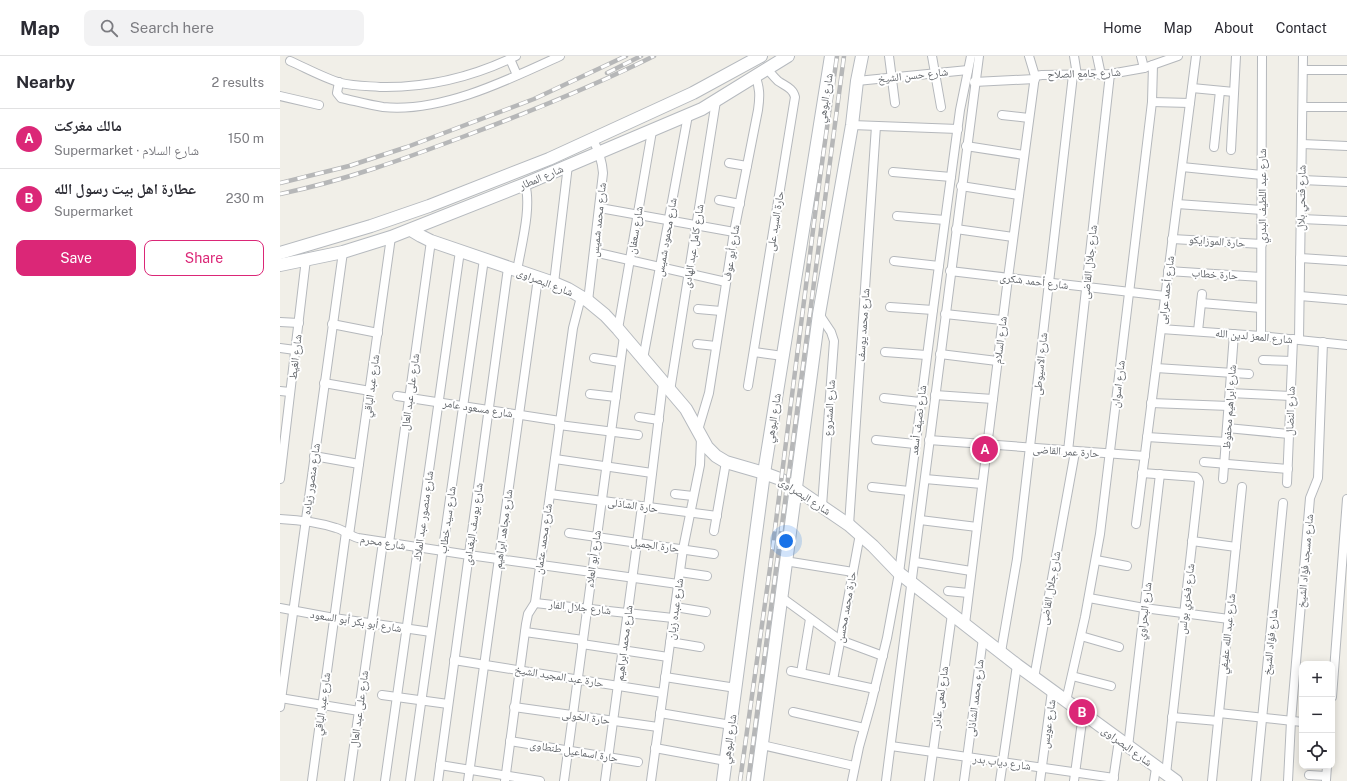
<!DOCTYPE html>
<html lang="en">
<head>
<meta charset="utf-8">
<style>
  body { margin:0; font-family:"Public Sans","Noto Naskh Arabic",sans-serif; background:#f2f2f3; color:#2b2b33 }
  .controls { position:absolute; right:12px; bottom:12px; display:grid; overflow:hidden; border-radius:8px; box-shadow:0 2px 10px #0003 }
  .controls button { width:36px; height:36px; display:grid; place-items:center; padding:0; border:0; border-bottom:1px solid #e1e1e2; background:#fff; color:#2b2b33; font:20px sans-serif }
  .you { position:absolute; left:506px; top:485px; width:14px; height:14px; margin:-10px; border:3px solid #fff; border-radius:50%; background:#1a73e8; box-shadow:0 0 0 6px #1a73e833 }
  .badge { display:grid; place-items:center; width:26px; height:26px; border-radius:50%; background:#db2777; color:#fff; font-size:13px; font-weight:700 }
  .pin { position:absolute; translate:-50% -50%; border:2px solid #fff; box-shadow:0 1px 4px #0006 }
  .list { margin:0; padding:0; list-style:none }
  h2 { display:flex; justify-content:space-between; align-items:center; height:52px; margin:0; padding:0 16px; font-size:17px }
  h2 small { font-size:13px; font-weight:400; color:#7c7c81 }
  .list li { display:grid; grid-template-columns:26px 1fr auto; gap:12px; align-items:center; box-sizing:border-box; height:60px; padding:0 16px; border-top:1px solid #e1e1e2 }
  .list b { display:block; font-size:15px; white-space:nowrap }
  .list p { margin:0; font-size:13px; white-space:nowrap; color:#7c7c81 }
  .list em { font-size:13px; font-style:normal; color:#7c7c81 }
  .actions { display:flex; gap:8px; padding:12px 16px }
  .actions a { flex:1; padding:9px 0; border:1px solid #db2777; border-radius:8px; text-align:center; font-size:14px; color:#db2777 }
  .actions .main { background:#db2777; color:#fff }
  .icon { flex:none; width:22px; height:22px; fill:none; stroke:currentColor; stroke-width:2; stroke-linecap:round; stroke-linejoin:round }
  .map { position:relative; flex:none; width:1067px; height:725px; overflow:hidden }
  header { display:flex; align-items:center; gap:24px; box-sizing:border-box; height:56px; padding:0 20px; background:#fff; border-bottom:1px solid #e1e1e2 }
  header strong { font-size:19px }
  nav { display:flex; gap:22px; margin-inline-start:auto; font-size:14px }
  .search { width:280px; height:36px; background:#f2f2f3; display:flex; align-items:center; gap:10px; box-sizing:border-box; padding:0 14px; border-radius:8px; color:#7c7c81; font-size:15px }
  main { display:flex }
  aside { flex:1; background:#fff }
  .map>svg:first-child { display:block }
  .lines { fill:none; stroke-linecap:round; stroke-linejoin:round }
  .street-casing { stroke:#b5b8bc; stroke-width:10 }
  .secondary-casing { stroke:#b6babf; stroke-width:14 }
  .street { stroke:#fff; stroke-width:8 }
  .secondary { stroke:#fff; stroke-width:12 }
  .rail-casing { stroke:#b6b7b8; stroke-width:4.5 }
  .rail { stroke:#fff; stroke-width:3; stroke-dasharray:9; stroke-linecap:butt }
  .labels { text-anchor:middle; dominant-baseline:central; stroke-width:4; stroke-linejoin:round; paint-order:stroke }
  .street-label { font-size:11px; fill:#5f6368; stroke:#fff }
</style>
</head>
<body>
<header>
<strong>Map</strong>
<div class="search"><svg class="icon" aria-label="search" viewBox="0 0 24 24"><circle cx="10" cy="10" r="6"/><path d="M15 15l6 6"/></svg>Search here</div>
<nav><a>Home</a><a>Map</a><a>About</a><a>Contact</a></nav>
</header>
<main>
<aside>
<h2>Nearby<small>2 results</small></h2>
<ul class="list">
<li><span class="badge">A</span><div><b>مالك مغركت</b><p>Supermarket · شارع السلام</p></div><em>150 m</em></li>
<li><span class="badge">B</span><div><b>عطارة اهل بيت رسول الله</b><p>Supermarket</p></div><em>230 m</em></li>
</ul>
<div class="actions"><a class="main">Save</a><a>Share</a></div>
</aside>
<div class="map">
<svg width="1067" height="725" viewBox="0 0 1067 725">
  <rect width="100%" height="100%" fill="#f1efe8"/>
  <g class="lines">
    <g class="street-casing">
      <g id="street">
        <path d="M609 0 615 47"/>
        <path d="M652 0 661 51"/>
        <path d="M794 0 797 19"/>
        <path d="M817 0 821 19"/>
        <path d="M861 0 864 12"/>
        <path d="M230 3 237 19"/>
        <path d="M10 5C26 12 44 22 61 27 73 30 87 30 100 31 148 32 193 21 236 0"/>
        <path d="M1023 14H1067"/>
        <path d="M755 20 762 19 830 18 864 12 898 0"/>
        <path d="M577 25 688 14"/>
        <path d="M59 26 57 37 61 42C75 45 89 49 103 51 161 57 228 24 280 0"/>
        <path d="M694 26 755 23"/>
        <path d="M912 32 954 36"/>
        <path d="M0 40 39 49"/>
        <path d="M872 46 910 47"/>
        <path d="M1023 51H1067"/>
        <path d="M722 59 749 62"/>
        <path d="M572 69 678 73"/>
        <path d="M1022 88 1067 90"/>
        <path d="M686 90 744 99"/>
        <path d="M934 91 940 35"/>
        <path d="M951 94 956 0"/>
        <path d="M449 107 467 110"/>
        <path d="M902 111 982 119"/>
        <path d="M613 116 671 121"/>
        <path d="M1022 124 1067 126"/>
        <path d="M681 130 739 139"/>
        <path d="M439 144 460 148"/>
        <path d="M897 148 982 154"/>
        <path d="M320 152 454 176"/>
        <path d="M617 160 665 164"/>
        <path d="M1021 163 1067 165"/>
        <path d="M676 173 733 181"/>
        <path d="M892 183 982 188"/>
        <path d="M314 196 446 226"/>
        <path d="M1020 202 1067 205"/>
        <path d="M614 205 659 210"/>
        <path d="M237 215C241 190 252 151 245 128"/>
        <path d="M670 215 885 240"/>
        <path d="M888 215 981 221"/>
        <path d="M274 227 288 109"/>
        <path d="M1020 240 1067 244"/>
        <path d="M308 245 323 117C322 104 319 95 313 84"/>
        <path d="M921 247 981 252"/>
        <path d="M610 251 653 254"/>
        <path d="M418 253 441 255"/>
        <path d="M539 258 551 276 554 285 542 450"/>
        <path d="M665 258 722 264"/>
        <path d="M0 266 19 267"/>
        <path d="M52 268 98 277"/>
        <path d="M338 273 372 75"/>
        <path d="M881 273 981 280 1067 289"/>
        <path d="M918 275 922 238"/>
        <path d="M981 280 982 0"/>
        <path d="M1019 283 1023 0"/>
        <path d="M417 288 436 290"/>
        <path d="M0 292 15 294"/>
        <path d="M474 296 503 300"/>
        <path d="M605 296 646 299"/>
        <path d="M660 298 717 305"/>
        <path d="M314 302 340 306"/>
        <path d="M363 303 408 59"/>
        <path d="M983 304 1012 305"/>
        <path d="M876 312 969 318"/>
        <path d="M44 327 90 335"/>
        <path d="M468 330 515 41C513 32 505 30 498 25 494 21 490 17 487 12"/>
        <path d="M0 335 10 336"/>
        <path d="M390 335 436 45"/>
        <path d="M950 337 1011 340"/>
        <path d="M310 338 336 341"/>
        <path d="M655 339 713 343"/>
        <path d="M117 340 280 365"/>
        <path d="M604 342 640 346"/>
        <path d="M871 347 949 350"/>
        <path d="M359 361 379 364"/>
        <path d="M279 369 358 379"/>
        <path d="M947 372 1009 378"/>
        <path d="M418 374 429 337 454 176 478 54C480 40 480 32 475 19"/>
        <path d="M867 381 946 386"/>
        <path d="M596 384 635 388"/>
        <path d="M649 384 865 400"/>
        <path d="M788 395 830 18"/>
        <path d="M34 400 79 408"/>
        <path d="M275 403 372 417"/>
        <path d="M924 406 1008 413"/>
        <path d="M862 417 916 421 918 423 919 426 886 718"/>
        <path d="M0 423 26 203"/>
        <path d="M645 423 702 428"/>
        <path d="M943 423 954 278"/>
        <path d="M1007 427 1013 283"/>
        <path d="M592 431 629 435"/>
        <path d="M270 438 437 460"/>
        <path d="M395 438 413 440"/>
        <path d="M368 451 383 327"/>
        <path d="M0 463C19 464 38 466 56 472 64 474 70 480 78 482L189 499 398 528"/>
        <path d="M640 464 697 471"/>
        <path d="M856 468 916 0"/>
        <path d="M569 469 596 70"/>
        <path d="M434 475 446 406"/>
        <path d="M289 477 434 498"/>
        <path d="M69 479 111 181"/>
        <path d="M912 485 956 491"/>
        <path d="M109 487 151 185"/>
        <path d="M816 504 847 510"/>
        <path d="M505 505 573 516"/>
        <path d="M635 506 691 515"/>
        <path d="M400 516 427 520"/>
        <path d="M668 535 688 537"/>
        <path d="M501 541 560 584 603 600"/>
        <path d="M809 542 864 552 949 563"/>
        <path d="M255 547 393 562"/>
        <path d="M395 551 426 556"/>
        <path d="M0 552 54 562 151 576"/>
        <path d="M685 568 728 222 755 20 749 0"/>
        <path d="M245 576 303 584"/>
        <path d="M801 580 839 591"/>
        <path d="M390 586 420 591"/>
        <path d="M302 588 388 601"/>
        <path d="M721 596 737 503 793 19"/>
        <path d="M174 604 383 637"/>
        <path d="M511 615 595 633"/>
        <path d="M521 617 530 563"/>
        <path d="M792 620 831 630"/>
        <path d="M385 621 456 632"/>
        <path d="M754 622 795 396"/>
        <path d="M553 624 580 478"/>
        <path d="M102 639 168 648"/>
        <path d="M1052 641 1067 443"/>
        <path d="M0 642 79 655"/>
        <path d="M786 645 805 561 820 478 872 46 873 9"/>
        <path d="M0 651 63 196"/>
        <path d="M234 651 378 671"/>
        <path d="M513 656 584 672"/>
        <path d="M380 657 451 669"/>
        <path d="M939 657 1022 666"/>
        <path d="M892 661 938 665"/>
        <path d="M230 685 358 706"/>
        <path d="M482 689 574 710"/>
        <path d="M611 690 834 722"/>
        <path d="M848 691 880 418"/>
        <path d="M375 692 446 705"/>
        <path d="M160 709 260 725"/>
        <path d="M1029 719 1046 720"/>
        <path d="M1046 724 1047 710"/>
        <path d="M32 725 66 476"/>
        <path d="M69 725 103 486"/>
        <path d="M105 725 180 195"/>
        <path d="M130 725 204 203"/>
        <path d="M158 725 228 212"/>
        <path d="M188 725 258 222"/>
        <path d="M225 725 246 568 248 558 255 547 293 272 301 241"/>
        <path d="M284 725 344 280"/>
        <path d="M325 725 362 450"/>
        <path d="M371 725 403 493 420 409 421 382"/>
        <path d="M572 725 579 691 591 648 607 582 619 517 653 254 680 54 691 0"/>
        <path d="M606 725 699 0"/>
        <path d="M649 725 672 558"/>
        <path d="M684 725 703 582"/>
        <path d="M720 725 737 609"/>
        <path d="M760 725 772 635"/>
        <path d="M794 725 803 658"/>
        <path d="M833 725 839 684"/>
        <path d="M874 725 876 712"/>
        <path d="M932 725 962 431"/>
        <path d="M976 725 1003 447"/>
        <path d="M1008 725 1011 665 1030 442 1038 422 1043 286"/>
      </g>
    </g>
    <g class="secondary-casing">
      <g id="secondary">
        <path d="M131 174 141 180 151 185 274 227 288 233 308 245 325 259 338 273 406 353 427 391 436 400 446 406 484 417 500 423 515 432 569 469 593 490 619 517 737 609 896 725"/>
        <path d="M0 197 91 170 149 150 269 103 413 37 481 0"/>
        <path d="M0 209 63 196 111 181 245 128 422 53 508 0"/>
        <path d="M443 725 484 417 551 0"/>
        <path d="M477 725 539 258 572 69 577 25 582 0"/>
      </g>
    </g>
    <use href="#street" class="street"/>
    <use href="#secondary" class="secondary"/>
    <g class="rail-casing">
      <g id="rail">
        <path d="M327 17 361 0"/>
        <path d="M0 127 69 110 127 91 254 43 346 0"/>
        <path d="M0 138C63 125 124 103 185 80 249 56 312 31 374 0"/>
        <path d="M460 725 490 512 537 143 557 0"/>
        <path d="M468 725 564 0"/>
      </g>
    </g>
    <use href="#rail" class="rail"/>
  </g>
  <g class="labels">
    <g class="street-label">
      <text transform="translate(804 17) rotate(-2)">شارع جامع الصلاح</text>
      <text transform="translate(633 19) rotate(-6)">شارع حسن الشيخ</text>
      <text transform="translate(545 42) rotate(-81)">شارع البوهي</text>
      <text transform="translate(261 121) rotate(-23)">شارع المطار</text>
      <text transform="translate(982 140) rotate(-90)">شارع عبد اللطيف البدري</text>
      <text transform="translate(1021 142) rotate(-89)">شارع فتحي بلال</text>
      <text transform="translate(318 164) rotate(-84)">شارع محمد شميس</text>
      <text transform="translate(495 165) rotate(-81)">حارة السيد على</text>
      <text transform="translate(355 174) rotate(-81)">شارع سعفان</text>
      <text transform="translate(386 181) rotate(-80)">شارع محمود شميس</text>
      <text transform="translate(937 185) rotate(4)">حارة الموزايكو</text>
      <text transform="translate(413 190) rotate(-81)">شارع كامل عبد الهادى</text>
      <text transform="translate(451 197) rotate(-81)">شارع أبو عوف</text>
      <text transform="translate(809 206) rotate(-84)">شارع جلال القاضى</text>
      <text transform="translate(935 218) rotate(4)">حارة خطاب</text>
      <text transform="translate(754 225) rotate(7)">شارع أحمد شكرى</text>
      <text transform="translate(265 226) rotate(21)">شارع البصراوى</text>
      <text transform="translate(886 234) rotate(-83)">شارع أحمد عرابى</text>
      <text transform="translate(583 269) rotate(-86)">شارع محمد يوسف</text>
      <text transform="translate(974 280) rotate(5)">شارع المعز لدين الله</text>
      <text transform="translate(720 284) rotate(-83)">شارع السلام</text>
      <text transform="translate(15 301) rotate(-83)">شارع الغيط</text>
      <text transform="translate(760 308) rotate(-84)">شارع الاسيوطى</text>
      <text transform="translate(838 328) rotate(-83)">شارع اسوان</text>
      <text transform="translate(91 330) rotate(-82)">شارع عبد الباقي</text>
      <text transform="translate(130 336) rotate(-82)">شارع على عبد العال</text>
      <text transform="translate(949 351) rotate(-86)">شارع ابراهيم محفوظ</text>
      <text transform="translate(198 352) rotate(9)">شارع مسعود عامر</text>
      <text transform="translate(549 352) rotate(-86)">شارع المشروع</text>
      <text transform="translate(1010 355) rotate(-88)">شارع النضال</text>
      <text transform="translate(493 362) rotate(-81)">شارع البوهي</text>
      <text transform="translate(638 364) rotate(-83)">شارع نصيف أسعد</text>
      <text transform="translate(786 395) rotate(4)">حارة عمر القاضى</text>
      <text transform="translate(31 423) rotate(-82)">شارع منصور زياده</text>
      <text transform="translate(525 440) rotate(33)">شارع البصراوى</text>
      <text transform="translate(353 449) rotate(8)">حارة الشاذلى</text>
      <text transform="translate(143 460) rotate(-82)">شارع منصور عبد الملاك</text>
      <text transform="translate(167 464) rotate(-82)">شارع سيد خطاب</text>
      <text transform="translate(193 468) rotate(-82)">شارع يوسف البغدادى</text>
      <text transform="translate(223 473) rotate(-82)">شارع مجاهد ابراهيم</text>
      <text transform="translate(263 483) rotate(-82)">شارع محمد عثمان</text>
      <text transform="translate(103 486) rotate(9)">شارع محرم</text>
      <text transform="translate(375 489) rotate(8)">حارة الجميل</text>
      <text transform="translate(313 503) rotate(-82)">شارع أبو العلاء</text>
      <text transform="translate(1025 505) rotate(-85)">شارع مسجد فؤاد الشيخ</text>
      <text transform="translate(770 532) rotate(-80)">شارع جلال القاضى</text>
      <text transform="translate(906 543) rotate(-83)">شارع فخري بولس</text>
      <text transform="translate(300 551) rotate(6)">شارع جلال الفار</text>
      <text transform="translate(566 551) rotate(-80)">حارة محمد محسن</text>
      <text transform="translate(395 553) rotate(-82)">شارع عبده زيان</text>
      <text transform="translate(864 555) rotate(-83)">شارع البحراوي</text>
      <text transform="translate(76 565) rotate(9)">شارع أبو بكر أبو السعود</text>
      <text transform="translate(947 578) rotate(-84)">شارع عبد الله عفيفي</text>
      <text transform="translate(990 586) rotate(-84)">شارع فؤاد الشيخ</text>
      <text transform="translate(344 587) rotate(-83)">شارع محمد ابراهيم</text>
      <text transform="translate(279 620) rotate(9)">حارة عبد المجيد الشيخ</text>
      <text transform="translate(660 641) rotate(-82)">شارع لمعى عاذر</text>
      <text transform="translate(695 642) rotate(-83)">شارع محمد الشاذلى</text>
      <text transform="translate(42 648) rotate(-82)">شارع عبد الباقي</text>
      <text transform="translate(79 653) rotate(-82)">شارع على عبد العال</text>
      <text transform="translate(306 661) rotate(8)">حارة الخولى</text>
      <text transform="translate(768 668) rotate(-82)">شارع عويس</text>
      <text transform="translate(449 683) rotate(-82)">شارع البوهي</text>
      <text transform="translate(847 690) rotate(36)">شارع البصراوى</text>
      <text transform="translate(294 695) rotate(9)">حارة اسماعيل طنطاوى</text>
      <text transform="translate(722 706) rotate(8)">شارع دياب بدر</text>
    </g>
  </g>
</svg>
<div class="controls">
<button>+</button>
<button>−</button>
<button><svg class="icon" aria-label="locate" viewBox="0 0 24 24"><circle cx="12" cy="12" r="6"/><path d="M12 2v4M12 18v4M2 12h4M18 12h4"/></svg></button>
</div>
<div class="you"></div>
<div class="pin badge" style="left:705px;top:393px">A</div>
<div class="pin badge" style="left:802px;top:656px">B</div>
</div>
</main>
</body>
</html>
